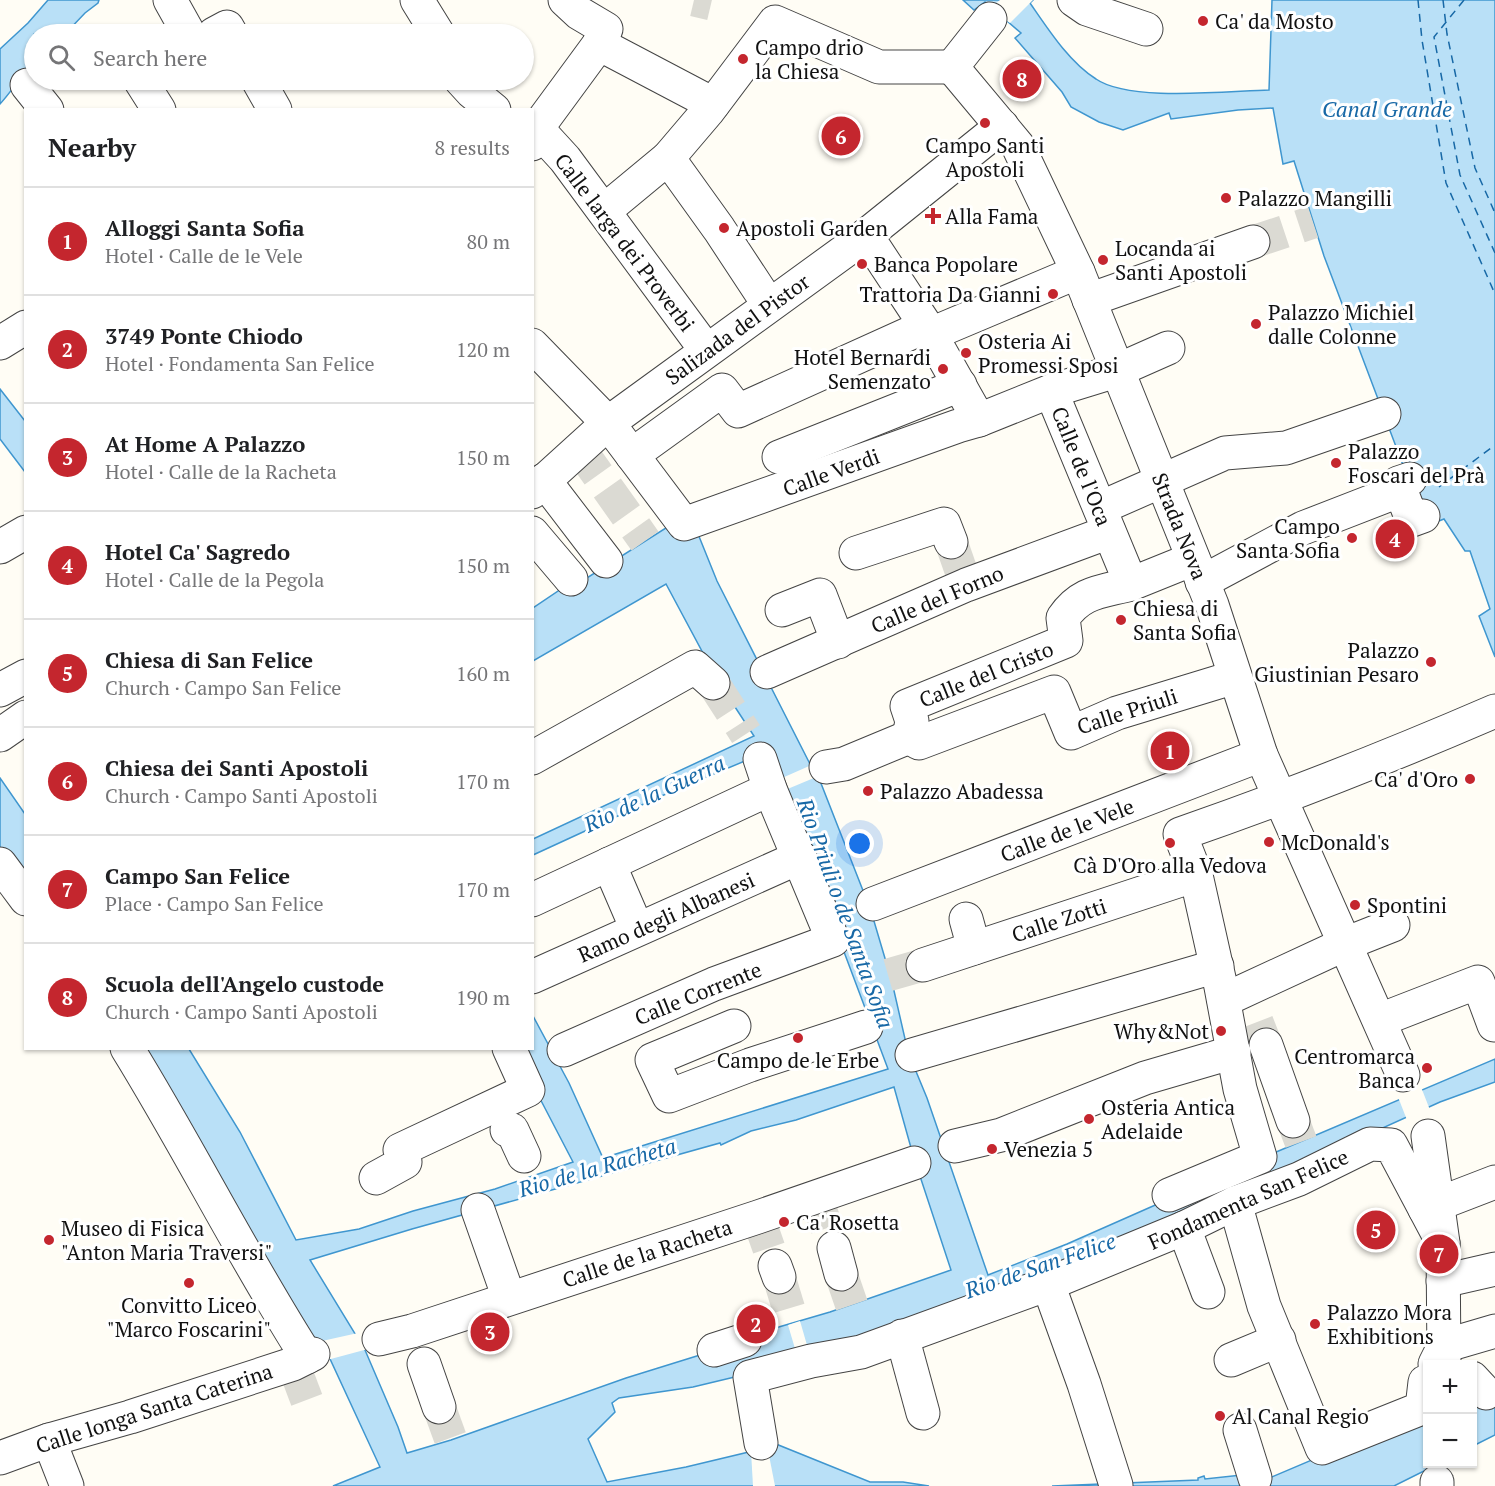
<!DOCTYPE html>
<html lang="en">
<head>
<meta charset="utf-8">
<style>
  body { margin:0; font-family:"PT Serif",serif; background:#f2f2f2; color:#202124 }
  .controls { position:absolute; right:18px; bottom:18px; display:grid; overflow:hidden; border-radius:0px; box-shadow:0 2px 4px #0004 }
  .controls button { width:54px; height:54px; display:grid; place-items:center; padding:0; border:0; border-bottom:2px solid #e0e0e0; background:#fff; color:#202124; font:30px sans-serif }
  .you { position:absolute; left:860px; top:844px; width:21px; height:21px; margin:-15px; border:4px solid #fff; border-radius:50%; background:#1a73e8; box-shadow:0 0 0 9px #1a73e833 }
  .badge { display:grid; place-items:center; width:39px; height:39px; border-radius:50%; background:#c4262e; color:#fff; font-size:20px; font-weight:700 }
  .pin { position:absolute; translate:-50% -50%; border:3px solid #fff; box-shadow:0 2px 6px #0006 }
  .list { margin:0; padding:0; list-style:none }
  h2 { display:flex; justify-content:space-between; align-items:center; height:78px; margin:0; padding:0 24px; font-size:26px }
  h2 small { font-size:20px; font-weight:400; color:#757577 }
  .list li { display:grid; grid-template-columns:39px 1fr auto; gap:18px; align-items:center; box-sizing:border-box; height:108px; padding:0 24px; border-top:2px solid #e0e0e0 }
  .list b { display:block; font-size:22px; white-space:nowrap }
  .list p { margin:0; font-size:20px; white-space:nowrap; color:#757577 }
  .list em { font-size:20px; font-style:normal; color:#757577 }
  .icon { flex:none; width:33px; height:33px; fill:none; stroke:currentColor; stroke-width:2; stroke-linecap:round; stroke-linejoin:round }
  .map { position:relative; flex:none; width:1495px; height:1486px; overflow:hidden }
  .search { position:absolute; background:#fff; box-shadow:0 2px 4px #0004; left:24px; top:24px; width:510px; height:66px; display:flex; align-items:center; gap:15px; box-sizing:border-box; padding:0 21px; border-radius:33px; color:#757577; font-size:22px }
  .panel { position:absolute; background:#fff; box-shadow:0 2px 4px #0004; left:24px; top:108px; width:510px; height:942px; border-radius:0px }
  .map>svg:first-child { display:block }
  .water { fill:#b9e0f7; stroke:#3f96cf; stroke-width:1.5; fill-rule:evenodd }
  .pier { fill:#fffdf5 }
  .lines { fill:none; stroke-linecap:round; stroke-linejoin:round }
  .ferry { stroke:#1768a6; stroke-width:1.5; stroke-dasharray:8 6; stroke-linecap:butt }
  .street-tunnel { stroke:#dbdad3; stroke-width:33; stroke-dasharray:33 16; stroke-linecap:butt }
  .street-casing { stroke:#444; stroke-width:35 }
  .street { stroke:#fff; stroke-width:33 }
  .poi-dot { fill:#c4262e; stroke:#fff; stroke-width:2 }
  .labels { text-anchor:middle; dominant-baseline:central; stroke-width:6; stroke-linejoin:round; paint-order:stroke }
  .poi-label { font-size:21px; fill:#111; stroke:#fff; text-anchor:start }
  .street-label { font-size:21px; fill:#111; stroke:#fff }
  .water-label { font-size:22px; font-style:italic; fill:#1768a6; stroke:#fff }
</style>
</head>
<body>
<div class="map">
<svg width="1495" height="1486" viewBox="0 0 1495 1486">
  <rect width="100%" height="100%" fill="#fffdf5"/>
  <g class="water">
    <path d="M48 0H99L98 3 85 13 65 34H34V63C21 75 13 90 0 104V49L28 23Z"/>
    <path d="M963 0H1033L1030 3C1048 29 1069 62 1096 79 1129 102 1227 91 1269 90L1272 0H1495V657L1479 616 1490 609 1470 551H1465L1444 519 1426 526 1324 256 1294 161 1283 164 1273 108 1238 110 1171 119 1169 113 1123 130 1099 122 1071 107 1062 92 1015 38 1021 33 985 2 974 10Z"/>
    <path d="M0 389 25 421V472L0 439Z"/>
    <path d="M694 524 717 581 810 764 813 763 871 911 892 982 908 1052 927 1098 988 1275 1067 1244 1255 1161 1495 1059V1082L1440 1102 1047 1280 743 1375 693 1387 619 1398 612 1403 615 1412 588 1439 607 1482 686 1467 757 1450 766 1440 870 1482H903L929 1486H333L380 1467 330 1359 316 1342 137 1049H189L240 1132 296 1240 359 1229 413 1211 495 1189 573 1162 536 1091 518 1049 532 1048 533 1016 569 1083 603 1158 888 1069 805 848 752 758 659 797 533 855V839L754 736 718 681 666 584 533 661V608L576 579 579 583 669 526ZM894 1087 913 1155 951 1270 830 1312 772 1329 700 1355 626 1378 451 1440 407 1453 398 1427 365 1350 310 1260 412 1229 720 1143 721 1145 751 1131 796 1120Z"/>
    <path d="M0 778 25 814V885L0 849Z"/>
    <path d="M1495 1394V1435L1473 1446 1472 1400Z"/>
    <path d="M1427 1411 1428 1464H1438L1394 1486H1052L1198 1480V1478L1204 1476 1205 1479 1251 1474 1260 1482Z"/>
  </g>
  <g class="pier">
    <path d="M1000 0H1033L1010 23 989 9Z"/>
    <path d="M816 763 821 775 778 793 773 782Z"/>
    <path d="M1421 1087 1430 1110 1407 1120 1398 1097Z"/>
    <path d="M800 1321 811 1359 799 1362 788 1325Z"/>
    <path d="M358 1333 368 1349 327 1360 313 1343Z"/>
    <path d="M766 1440 775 1486H753L751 1451Z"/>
  </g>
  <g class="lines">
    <g class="ferry">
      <path d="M1418 0 1422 40 1446 183 1495 294"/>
      <path d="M1443 0 1447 34 1475 168 1495 213"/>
      <path d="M1464 0 1434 37 1460 175 1495 253"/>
      <path d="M1439 487 1495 445"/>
    </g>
    <g class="street-tunnel">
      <path d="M694 0 711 4"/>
      <path d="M1253 242 1313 222"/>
      <path d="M579 448 645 541"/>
      <path d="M951 542 966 585"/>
      <path d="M713 683 746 734"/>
      <path d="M888 975 923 965"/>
      <path d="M1257 1022 1266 1045"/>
      <path d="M1293 1121 1301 1142"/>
      <path d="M816 1197 834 1248"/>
      <path d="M758 1217 775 1266"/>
      <path d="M841 1274 852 1306"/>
      <path d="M779 1277 793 1323"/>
      <path d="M295 1369 311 1411"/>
      <path d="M439 1407 451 1440"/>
    </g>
    <g class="street-casing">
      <g id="street">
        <path d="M170 0 189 34"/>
        <path d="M417 0 438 34"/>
        <path d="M1074 0 1087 9 1146 29"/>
        <path d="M990 19 952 67 1018 146 1078 272 1212 605 1261 755 1403 1075"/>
        <path d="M214 34 227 27 231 34"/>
        <path d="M599 44 713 104"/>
        <path d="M140 80 159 110"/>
        <path d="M258 80 275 110"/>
        <path d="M461 80 472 92 494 110"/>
        <path d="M27 85 47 110"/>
        <path d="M543 135 565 159 706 350"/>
        <path d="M532 144 543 135 538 127 599 44 606 29 579 13 565 0"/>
        <path d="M668 158 719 229 769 305"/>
        <path d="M604 211 668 158 708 111 775 22 879 67H952"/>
        <path d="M866 235 926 326 979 420 1051 391 1131 584 1193 559"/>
        <path d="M1089 300 1253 242"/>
        <path d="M931 334 1078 272"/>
        <path d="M0 343 26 327"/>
        <path d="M532 345 608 423 684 524 958 426 979 420"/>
        <path d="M1051 391 1116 371 1168 348"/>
        <path d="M632 455 722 390 738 411 926 326"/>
        <path d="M779 457 960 385"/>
        <path d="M1410 479 1398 483 1412 520 1423 516"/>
        <path d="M544 480 606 561"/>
        <path d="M532 492 608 423 864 237 1002 126"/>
        <path d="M1100 508 1225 453 1286 448 1384 414"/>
        <path d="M532 533 571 579"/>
        <path d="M0 547 26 532"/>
        <path d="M856 553 944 524 951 542"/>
        <path d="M1202 582 1303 528 1401 490"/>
        <path d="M782 610 820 595 838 642"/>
        <path d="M767 672 966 585 1109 532"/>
        <path d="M0 690 26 676"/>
        <path d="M0 735 26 717"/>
        <path d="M909 737 919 743 1054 692 1071 733 1117 713 1235 677"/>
        <path d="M909 737 912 721 907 706 1066 641 1063 618C1081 591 1102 592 1131 584"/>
        <path d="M532 758 695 667 713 683"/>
        <path d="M826 767 844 764 909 737"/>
        <path d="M0 864 26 899"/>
        <path d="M609 864 637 929"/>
        <path d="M532 900 770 789"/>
        <path d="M873 904 1261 755"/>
        <path d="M966 919 974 948"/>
        <path d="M923 965 1196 875"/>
        <path d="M532 977 800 857"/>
        <path d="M1224 1000 1345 944 1393 925"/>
        <path d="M1380 1020 1478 982 1494 1025"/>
        <path d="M734 1026 652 1060 669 1096 750 1065 866 1027"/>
        <path d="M1266 1045 1293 1121"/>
        <path d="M127 1048C190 1150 243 1257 307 1357"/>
        <path d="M564 1050 714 984 833 940 770 789 760 759"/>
        <path d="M912 1055 1217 966"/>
        <path d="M507 1130H512L524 1156"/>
        <path d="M1428 1136 1443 1243 1444 1364"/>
        <path d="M955 1146 1001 1135 1145 1078 1234 1052"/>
        <path d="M376 1178 405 1162 400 1150 528 1090 509 1048"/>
        <path d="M1169 1195 1260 1157 1240 1089 1221 987 1196 875 1180 834C1287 797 1391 756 1495 711"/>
        <path d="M1235 1203 1264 1306 1322 1448 1422 1408 1425 1382 1428 1381"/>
        <path d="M1425 1209 1495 1182"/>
        <path d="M478 1210 509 1298"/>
        <path d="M1184 1228 1208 1292"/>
        <path d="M834 1248 841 1274"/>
        <path d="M775 1266 779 1277"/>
        <path d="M1443 1281 1495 1269"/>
        <path d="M1048 1284 1084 1384 1116 1485"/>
        <path d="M902 1336 923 1413"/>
        <path d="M379 1339 412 1331 758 1217 914 1163"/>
        <path d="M714 1350 745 1340"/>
        <path d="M1231 1360 1279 1340"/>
        <path d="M424 1364 439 1407"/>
        <path d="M1435 1364 1444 1346 1495 1331"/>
        <path d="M1472 1378 1486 1393"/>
        <path d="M1240 1430 1255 1478"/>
        <path d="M49 1440 67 1486"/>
        <path d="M761 1443 750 1377 811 1361 861 1352 1048 1284 1184 1228 1235 1203 1299 1179 1370 1144 1391 1145 1443 1243"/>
        <path d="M0 1458 49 1440 130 1417 293 1364 313 1354"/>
        <path d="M1437 1486V1482"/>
      </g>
    </g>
    <use href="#street" class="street"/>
  </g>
  <g class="poi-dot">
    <circle cx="1203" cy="21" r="6"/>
    <circle cx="743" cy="59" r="6"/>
    <circle cx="985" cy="123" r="6"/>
    <circle cx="1226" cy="198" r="6"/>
    <path d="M930 207h6v6h6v6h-6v6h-6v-6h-6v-6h6z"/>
    <circle cx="724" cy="228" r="6"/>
    <circle cx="1103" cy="260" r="6"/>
    <circle cx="862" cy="264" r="6"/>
    <circle cx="1053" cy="294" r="6"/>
    <circle cx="1256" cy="324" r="6"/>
    <circle cx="966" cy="353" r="6"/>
    <circle cx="943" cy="369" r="6"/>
    <circle cx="1336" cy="463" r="6"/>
    <circle cx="1352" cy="538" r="6"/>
    <circle cx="1121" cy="620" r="6"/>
    <circle cx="1431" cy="662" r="6"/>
    <circle cx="1470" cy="779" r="6"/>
    <circle cx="868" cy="791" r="6"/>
    <circle cx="1269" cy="842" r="6"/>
    <circle cx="1170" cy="843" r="6"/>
    <circle cx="1355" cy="905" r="6"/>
    <circle cx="1221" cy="1031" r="6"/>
    <circle cx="798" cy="1038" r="6"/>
    <circle cx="1427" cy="1068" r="6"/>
    <circle cx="1089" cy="1119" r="6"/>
    <circle cx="992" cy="1149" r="6"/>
    <circle cx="784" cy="1222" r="6"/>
    <circle cx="49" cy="1240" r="6"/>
    <circle cx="189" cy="1283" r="6"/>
    <circle cx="1315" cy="1324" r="6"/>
    <circle cx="1220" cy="1416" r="6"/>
  </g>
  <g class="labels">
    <g class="poi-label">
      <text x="1215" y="21">Ca' da Mosto</text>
      <text x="755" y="47">Campo drio<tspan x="755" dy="24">la Chiesa</tspan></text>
      <text x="985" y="145" text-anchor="middle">Campo Santi<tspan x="985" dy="24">Apostoli</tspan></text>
      <text x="1238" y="198">Palazzo Mangilli</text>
      <text x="945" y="216">Alla Fama</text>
      <text x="736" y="228">Apostoli Garden</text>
      <text x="1115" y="248">Locanda ai<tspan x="1115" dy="24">Santi Apostoli</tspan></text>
      <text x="874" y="264">Banca Popolare</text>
      <text x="1041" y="294" text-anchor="end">Trattoria Da Gianni</text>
      <text x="1268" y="312">Palazzo Michiel<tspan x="1268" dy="24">dalle Colonne</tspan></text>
      <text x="978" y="341">Osteria Ai<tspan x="978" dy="24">Promessi Sposi</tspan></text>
      <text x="931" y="357" text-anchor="end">Hotel Bernardi<tspan x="931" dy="24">Semenzato</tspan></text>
      <text x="1348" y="451">Palazzo<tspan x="1348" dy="24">Foscari del Prà</tspan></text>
      <text x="1340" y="526" text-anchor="end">Campo<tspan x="1340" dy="24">Santa Sofia</tspan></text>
      <text x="1133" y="608">Chiesa di<tspan x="1133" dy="24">Santa Sofia</tspan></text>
      <text x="1419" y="650" text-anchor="end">Palazzo<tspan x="1419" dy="24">Giustinian Pesaro</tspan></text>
      <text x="1458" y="779" text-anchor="end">Ca' d'Oro</text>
      <text x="880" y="791">Palazzo Abadessa</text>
      <text x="1281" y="842">McDonald's</text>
      <text x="1170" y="865" text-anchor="middle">Cà D'Oro alla Vedova</text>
      <text x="1367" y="905">Spontini</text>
      <text x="1209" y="1031" text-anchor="end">Why&amp;Not</text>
      <text x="1415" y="1056" text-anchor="end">Centromarca<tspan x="1415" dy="24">Banca</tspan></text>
      <text x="798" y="1060" text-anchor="middle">Campo de le Erbe</text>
      <text x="1101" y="1107">Osteria Antica<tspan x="1101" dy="24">Adelaide</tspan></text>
      <text x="1004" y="1149">Venezia 5</text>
      <text x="796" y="1222">Ca' Rosetta</text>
      <text x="61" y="1228">Museo di Fisica<tspan x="61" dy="24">"Anton Maria Traversi"</tspan></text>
      <text x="189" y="1305" text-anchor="middle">Convitto Liceo<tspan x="189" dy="24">"Marco Foscarini"</tspan></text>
      <text x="1327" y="1312">Palazzo Mora<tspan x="1327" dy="24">Exhibitions</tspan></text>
      <text x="1232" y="1416">Al Canal Regio</text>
    </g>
    <g class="street-label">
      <text transform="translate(625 242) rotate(53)">Calle larga dei Proverbi</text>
      <text transform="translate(737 329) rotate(-36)">Salizada del Pistor</text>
      <text transform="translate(1082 466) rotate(68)">Calle de l'Oca</text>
      <text transform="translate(831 472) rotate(-20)">Calle Verdi</text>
      <text transform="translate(1180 526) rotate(68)">Strada Nova</text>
      <text transform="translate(937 599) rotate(-23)">Calle del Forno</text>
      <text transform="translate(986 674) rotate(-22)">Calle del Cristo</text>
      <text transform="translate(1127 711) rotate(-18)">Calle Priuli</text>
      <text transform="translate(1067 830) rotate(-21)">Calle de le Vele</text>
      <text transform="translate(666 917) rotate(-24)">Ramo degli Albanesi</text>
      <text transform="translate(1059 920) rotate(-18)">Calle Zotti</text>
      <text transform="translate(698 993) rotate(-22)">Calle Corrente</text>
      <text transform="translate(1248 1199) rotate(-24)">Fondamenta San Felice</text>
      <text transform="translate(647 1253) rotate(-18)">Calle de la Racheta</text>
      <text transform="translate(154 1408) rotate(-18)">Calle longa Santa Caterina</text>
    </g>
    <g class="water-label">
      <text x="1387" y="108">Canal Grande</text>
      <text transform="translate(654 793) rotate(-25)">Rio de la Guerra</text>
      <text transform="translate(846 913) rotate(70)">Rio Priuli o de Santa Sofia</text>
      <text transform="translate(597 1167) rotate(-16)">Rio de la Racheta</text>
      <text transform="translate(1040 1265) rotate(-19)">Rio de San Felice</text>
    </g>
  </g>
</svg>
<div class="controls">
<button>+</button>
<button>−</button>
</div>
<div class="you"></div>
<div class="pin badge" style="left:1170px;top:751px">1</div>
<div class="pin badge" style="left:756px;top:1324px">2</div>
<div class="pin badge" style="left:490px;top:1332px">3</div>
<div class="pin badge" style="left:1395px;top:539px">4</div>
<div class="pin badge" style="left:1376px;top:1230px">5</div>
<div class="pin badge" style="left:841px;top:136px">6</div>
<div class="pin badge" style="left:1439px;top:1254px">7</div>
<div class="pin badge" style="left:1022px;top:79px">8</div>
<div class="search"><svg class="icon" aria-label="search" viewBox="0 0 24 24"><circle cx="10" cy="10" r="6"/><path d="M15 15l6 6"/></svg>Search here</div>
<section class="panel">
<h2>Nearby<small>8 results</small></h2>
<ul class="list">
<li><span class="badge">1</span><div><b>Alloggi Santa Sofia</b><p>Hotel · Calle de le Vele</p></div><em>80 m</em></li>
<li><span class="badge">2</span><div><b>3749 Ponte Chiodo</b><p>Hotel · Fondamenta San Felice</p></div><em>120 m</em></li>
<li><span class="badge">3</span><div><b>At Home A Palazzo</b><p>Hotel · Calle de la Racheta</p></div><em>150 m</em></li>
<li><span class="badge">4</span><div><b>Hotel Ca' Sagredo</b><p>Hotel · Calle de la Pegola</p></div><em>150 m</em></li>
<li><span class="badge">5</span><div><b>Chiesa di San Felice</b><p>Church · Campo San Felice</p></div><em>160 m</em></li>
<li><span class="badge">6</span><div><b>Chiesa dei Santi Apostoli</b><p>Church · Campo Santi Apostoli</p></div><em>170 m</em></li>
<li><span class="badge">7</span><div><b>Campo San Felice</b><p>Place · Campo San Felice</p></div><em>170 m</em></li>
<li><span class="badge">8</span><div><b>Scuola dell'Angelo custode</b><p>Church · Campo Santi Apostoli</p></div><em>190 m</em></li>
</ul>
</section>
</div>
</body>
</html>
